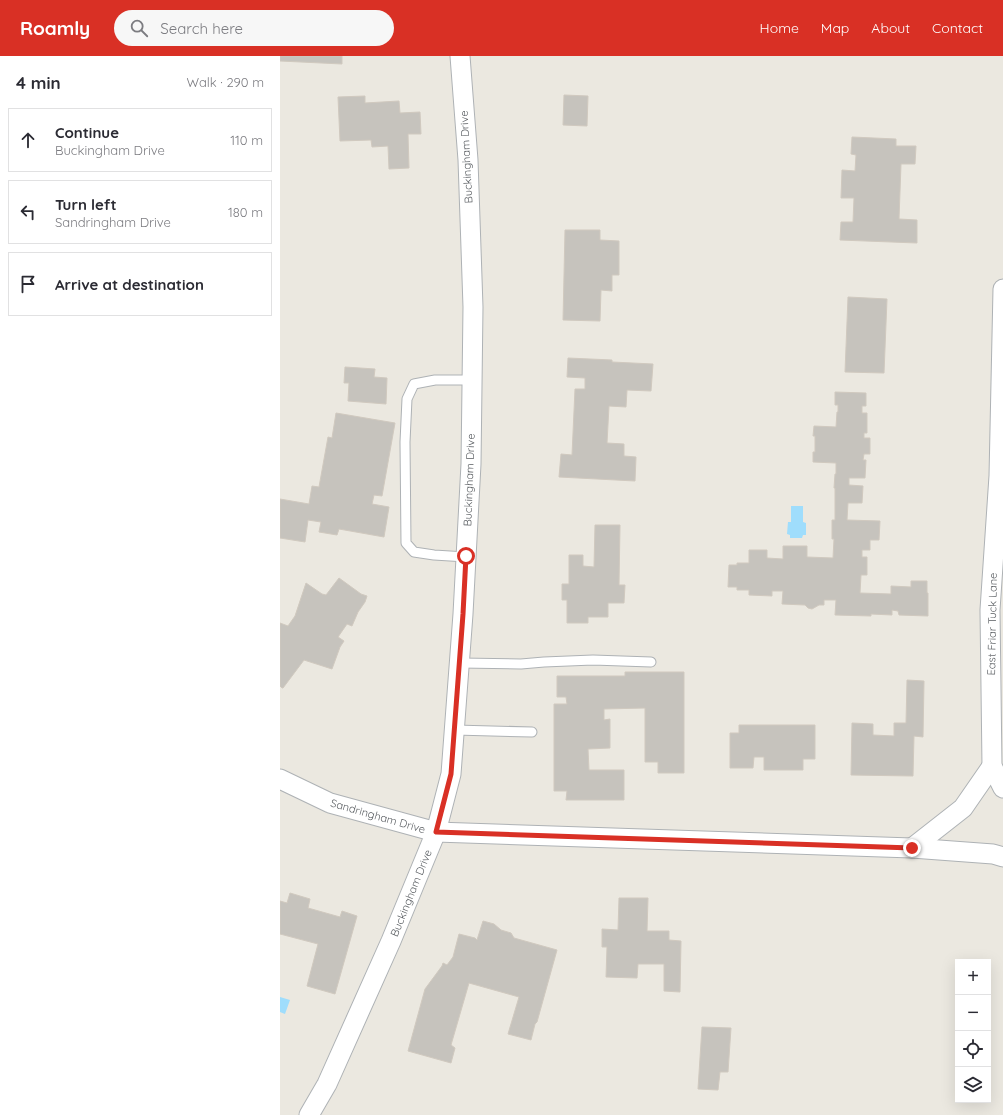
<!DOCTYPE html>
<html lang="en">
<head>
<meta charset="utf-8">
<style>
  body { margin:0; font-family:Quicksand,sans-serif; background:#f7f7f7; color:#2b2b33 }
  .controls { position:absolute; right:12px; bottom:12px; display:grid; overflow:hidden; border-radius:0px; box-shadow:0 4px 16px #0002 }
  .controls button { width:36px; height:36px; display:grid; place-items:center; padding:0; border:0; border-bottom:1px solid #e1e1e2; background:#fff; color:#2b2b33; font:20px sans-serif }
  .stop { position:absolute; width:12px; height:12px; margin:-9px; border:3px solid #d93025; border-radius:50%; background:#fff }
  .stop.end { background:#d93025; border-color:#fff; box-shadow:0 1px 4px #0008 }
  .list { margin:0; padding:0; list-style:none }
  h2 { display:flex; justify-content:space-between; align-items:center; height:52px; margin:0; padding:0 16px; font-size:17px }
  h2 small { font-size:13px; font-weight:400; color:#7c7c81 }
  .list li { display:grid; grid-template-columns:26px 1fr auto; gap:12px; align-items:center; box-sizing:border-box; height:64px; margin:0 8px 8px; padding:0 8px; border:1px solid #e1e1e2; border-radius:0px }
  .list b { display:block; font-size:15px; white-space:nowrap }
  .list p { margin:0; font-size:13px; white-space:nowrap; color:#7c7c81 }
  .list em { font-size:13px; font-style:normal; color:#7c7c81 }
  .icon { flex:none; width:22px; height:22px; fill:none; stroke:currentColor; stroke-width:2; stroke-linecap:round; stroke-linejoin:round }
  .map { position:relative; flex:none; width:723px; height:1059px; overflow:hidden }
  header { display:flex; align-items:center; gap:24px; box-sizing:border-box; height:56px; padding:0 20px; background:#d93025; color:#fff }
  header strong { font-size:19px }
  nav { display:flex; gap:22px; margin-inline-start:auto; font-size:14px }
  .search { width:280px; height:36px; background:#f7f7f7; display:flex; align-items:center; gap:10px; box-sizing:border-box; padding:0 14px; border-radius:22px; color:#7c7c81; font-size:15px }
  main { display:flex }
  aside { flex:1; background:#fff }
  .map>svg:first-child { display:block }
  .water { fill:#9fddfc }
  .building { fill:#c6c3bd; stroke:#d0c9bf }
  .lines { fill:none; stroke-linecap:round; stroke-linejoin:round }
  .service-casing { stroke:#aeb2b5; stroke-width:11 }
  .minor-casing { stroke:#aeb2b5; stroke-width:21 }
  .service { stroke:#fff; stroke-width:9 }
  .minor { stroke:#fff; stroke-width:19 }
  .route { stroke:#d93025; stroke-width:5 }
  .labels { text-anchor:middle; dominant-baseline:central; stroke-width:3; stroke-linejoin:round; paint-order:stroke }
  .street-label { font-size:11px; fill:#595d61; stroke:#fff }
</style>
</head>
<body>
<header>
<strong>Roamly</strong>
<div class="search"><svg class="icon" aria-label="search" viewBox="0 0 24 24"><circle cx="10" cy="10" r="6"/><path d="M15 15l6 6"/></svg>Search here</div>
<nav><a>Home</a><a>Map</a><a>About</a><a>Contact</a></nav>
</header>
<main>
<aside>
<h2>4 min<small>Walk · 290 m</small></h2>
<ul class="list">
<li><svg class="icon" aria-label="ahead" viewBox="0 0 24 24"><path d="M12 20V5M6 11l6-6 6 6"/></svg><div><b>Continue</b><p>Buckingham Drive</p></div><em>110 m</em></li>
<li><svg class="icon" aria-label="left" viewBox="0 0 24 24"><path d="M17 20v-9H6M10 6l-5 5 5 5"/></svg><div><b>Turn left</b><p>Sandringham Drive</p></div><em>180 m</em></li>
<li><svg class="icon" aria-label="arrive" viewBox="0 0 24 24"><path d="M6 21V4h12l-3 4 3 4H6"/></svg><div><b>Arrive at destination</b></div></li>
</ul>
</aside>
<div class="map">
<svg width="723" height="1059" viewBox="0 0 723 1059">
  <rect width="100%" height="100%" fill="#ebe8e0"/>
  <g class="water">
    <path d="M511 450H523V466L526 467V479H523L522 482H510V479L507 478 508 466H511Z"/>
    <path d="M0 941 10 944 5 958 0 956Z"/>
  </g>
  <g class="building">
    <path d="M0 0H62V8L0 5Z"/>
    <path d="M284 39 308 40 307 70 283 69Z"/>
    <path d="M85 40V47L119 45 120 57 140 56 141 78H128L129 112 109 113 108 90 92 91 91 84 60 85 58 41Z"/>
    <path d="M572 81 616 83V90H636L635 108H621L619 163 637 164V187L560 184 561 166H573L574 142H561L562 114 575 115 576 99 571 98Z"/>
    <path d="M285 174H320V184L339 185V219H332V235L321 234 320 265 283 264Z"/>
    <path d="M568 241 607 243 604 317 565 316Z"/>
    <path d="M288 302 332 304V306L373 308 371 335 347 334 346 351 329 350 327 387 344 388V400L356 401 355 425 279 421 281 398 292 399 295 333H305V322L287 321Z"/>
    <path d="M65 311 95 313 94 321 107 322 106 348 68 345 69 327H64Z"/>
    <path d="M555 336 586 337V350H582V357H587V377H584V382H590V398H584L583 404H586L585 422H569V429L583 430 582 447H568L567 464 600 465 599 484H590V494H582V501H587V519H581L580 537 611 538V530L631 531V525H647V537H648V560L619 559 618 555 612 554V559L591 558V560L555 559 556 544H544V549H539L532 553 528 552 525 549 502 548 503 535H492V540L469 539V534H457V531H448L449 509H457V507H469V494H487V502L503 503V490H527V501L553 502 554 483H552V464H555V432H554L555 418H556V407L533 406V396H535V380H533L534 370 556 371 557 356H558V349H555Z"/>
    <path d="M56 357 115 367 102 440 94 439 92 448 109 451 104 481 59 473 57 479 39 476 41 466 28 464 25 486 0 482V443L29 448 32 430 39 431 48 381 52 382Z"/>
    <path d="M315 469H340L339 529H345L344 547H328V561H308V567H287V544H282V528H289V499H303V510L314 511Z"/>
    <path d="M59 522 81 538 87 540 85 546 78 556 72 570 67 568 58 581 64 585 60 591 52 613 24 604 3 632H2L0 630V567L8 570 15 560 26 527 42 538 46 539Z"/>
    <path d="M345 616H404V717H378V706H365V652L324 653V664L330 663V692L308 693 309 714H344V744H286L287 735H274V648H287L286 641H277V620H345Z"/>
    <path d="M627 624 644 625 643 681 634 680 633 720 571 719 572 667 593 668V679L614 680V667H626Z"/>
    <path d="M459 669H535V703H523V714H484V701H474L473 712H450V677H459Z"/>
    <path d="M10 837 30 843 28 852 60 861 62 855 77 860 55 938 27 930 38 888 0 878V845L7 847Z"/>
    <path d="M339 842H368L367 875H389V884L401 885 400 936 384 935V908H358L357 922 326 921 327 891H322V873L338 874Z"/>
    <path d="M203 865 214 868 221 874 231 877 234 882 277 894 257 966 255 968 251 984 228 978 239 941 189 927 171 989 175 992 171 1007 128 995 145 933 162 910 163 907 167 909 173 901 179 878 195 882 197 884Z"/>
    <path d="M422 971 451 972 448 1016H440L438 1034 418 1033Z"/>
  </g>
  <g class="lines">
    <g class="service-casing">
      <g id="service">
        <path d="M186 501 154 499 134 496 126 487 125 386 127 343 134 328 155 324H192"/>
        <path d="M180 607 241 608 264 606 313 604 371 606"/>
        <path d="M175 674 252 676"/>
      </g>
    </g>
    <g class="minor-casing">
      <g id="minor">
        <path d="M723 233 719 420 710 554 712 710 723 732"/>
        <path d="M0 723 50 747 156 776 632 792 713 798 723 801"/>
        <path d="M632 792 683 752 712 710"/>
        <path d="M29 1059 47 1028 111 885 156 776 171 718 183 558 191 408 193 251 188 104 180 0"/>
      </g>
    </g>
    <use href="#service" class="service"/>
    <use href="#minor" class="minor"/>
  </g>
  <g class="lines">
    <path class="route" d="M186 500 183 558 171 718 156 776 632 792"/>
  </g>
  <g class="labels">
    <g class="street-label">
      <text transform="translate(186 101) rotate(-93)">Buckingham Drive</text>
      <text transform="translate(189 424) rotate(-88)">Buckingham Drive</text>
      <text transform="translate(712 568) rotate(-89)">East Friar Tuck Lane</text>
      <text transform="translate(98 760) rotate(16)">Sandringham Drive</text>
      <text transform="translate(131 837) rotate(-68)">Buckingham Drive</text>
    </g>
  </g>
</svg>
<div class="controls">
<button>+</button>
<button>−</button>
<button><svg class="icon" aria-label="locate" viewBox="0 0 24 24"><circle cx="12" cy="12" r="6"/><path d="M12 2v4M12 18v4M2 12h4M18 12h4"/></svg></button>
<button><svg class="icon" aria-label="layers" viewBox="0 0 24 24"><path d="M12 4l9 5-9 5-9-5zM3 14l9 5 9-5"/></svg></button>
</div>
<div class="stop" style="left:186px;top:500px"></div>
<div class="stop end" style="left:632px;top:792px"></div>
</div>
</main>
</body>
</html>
